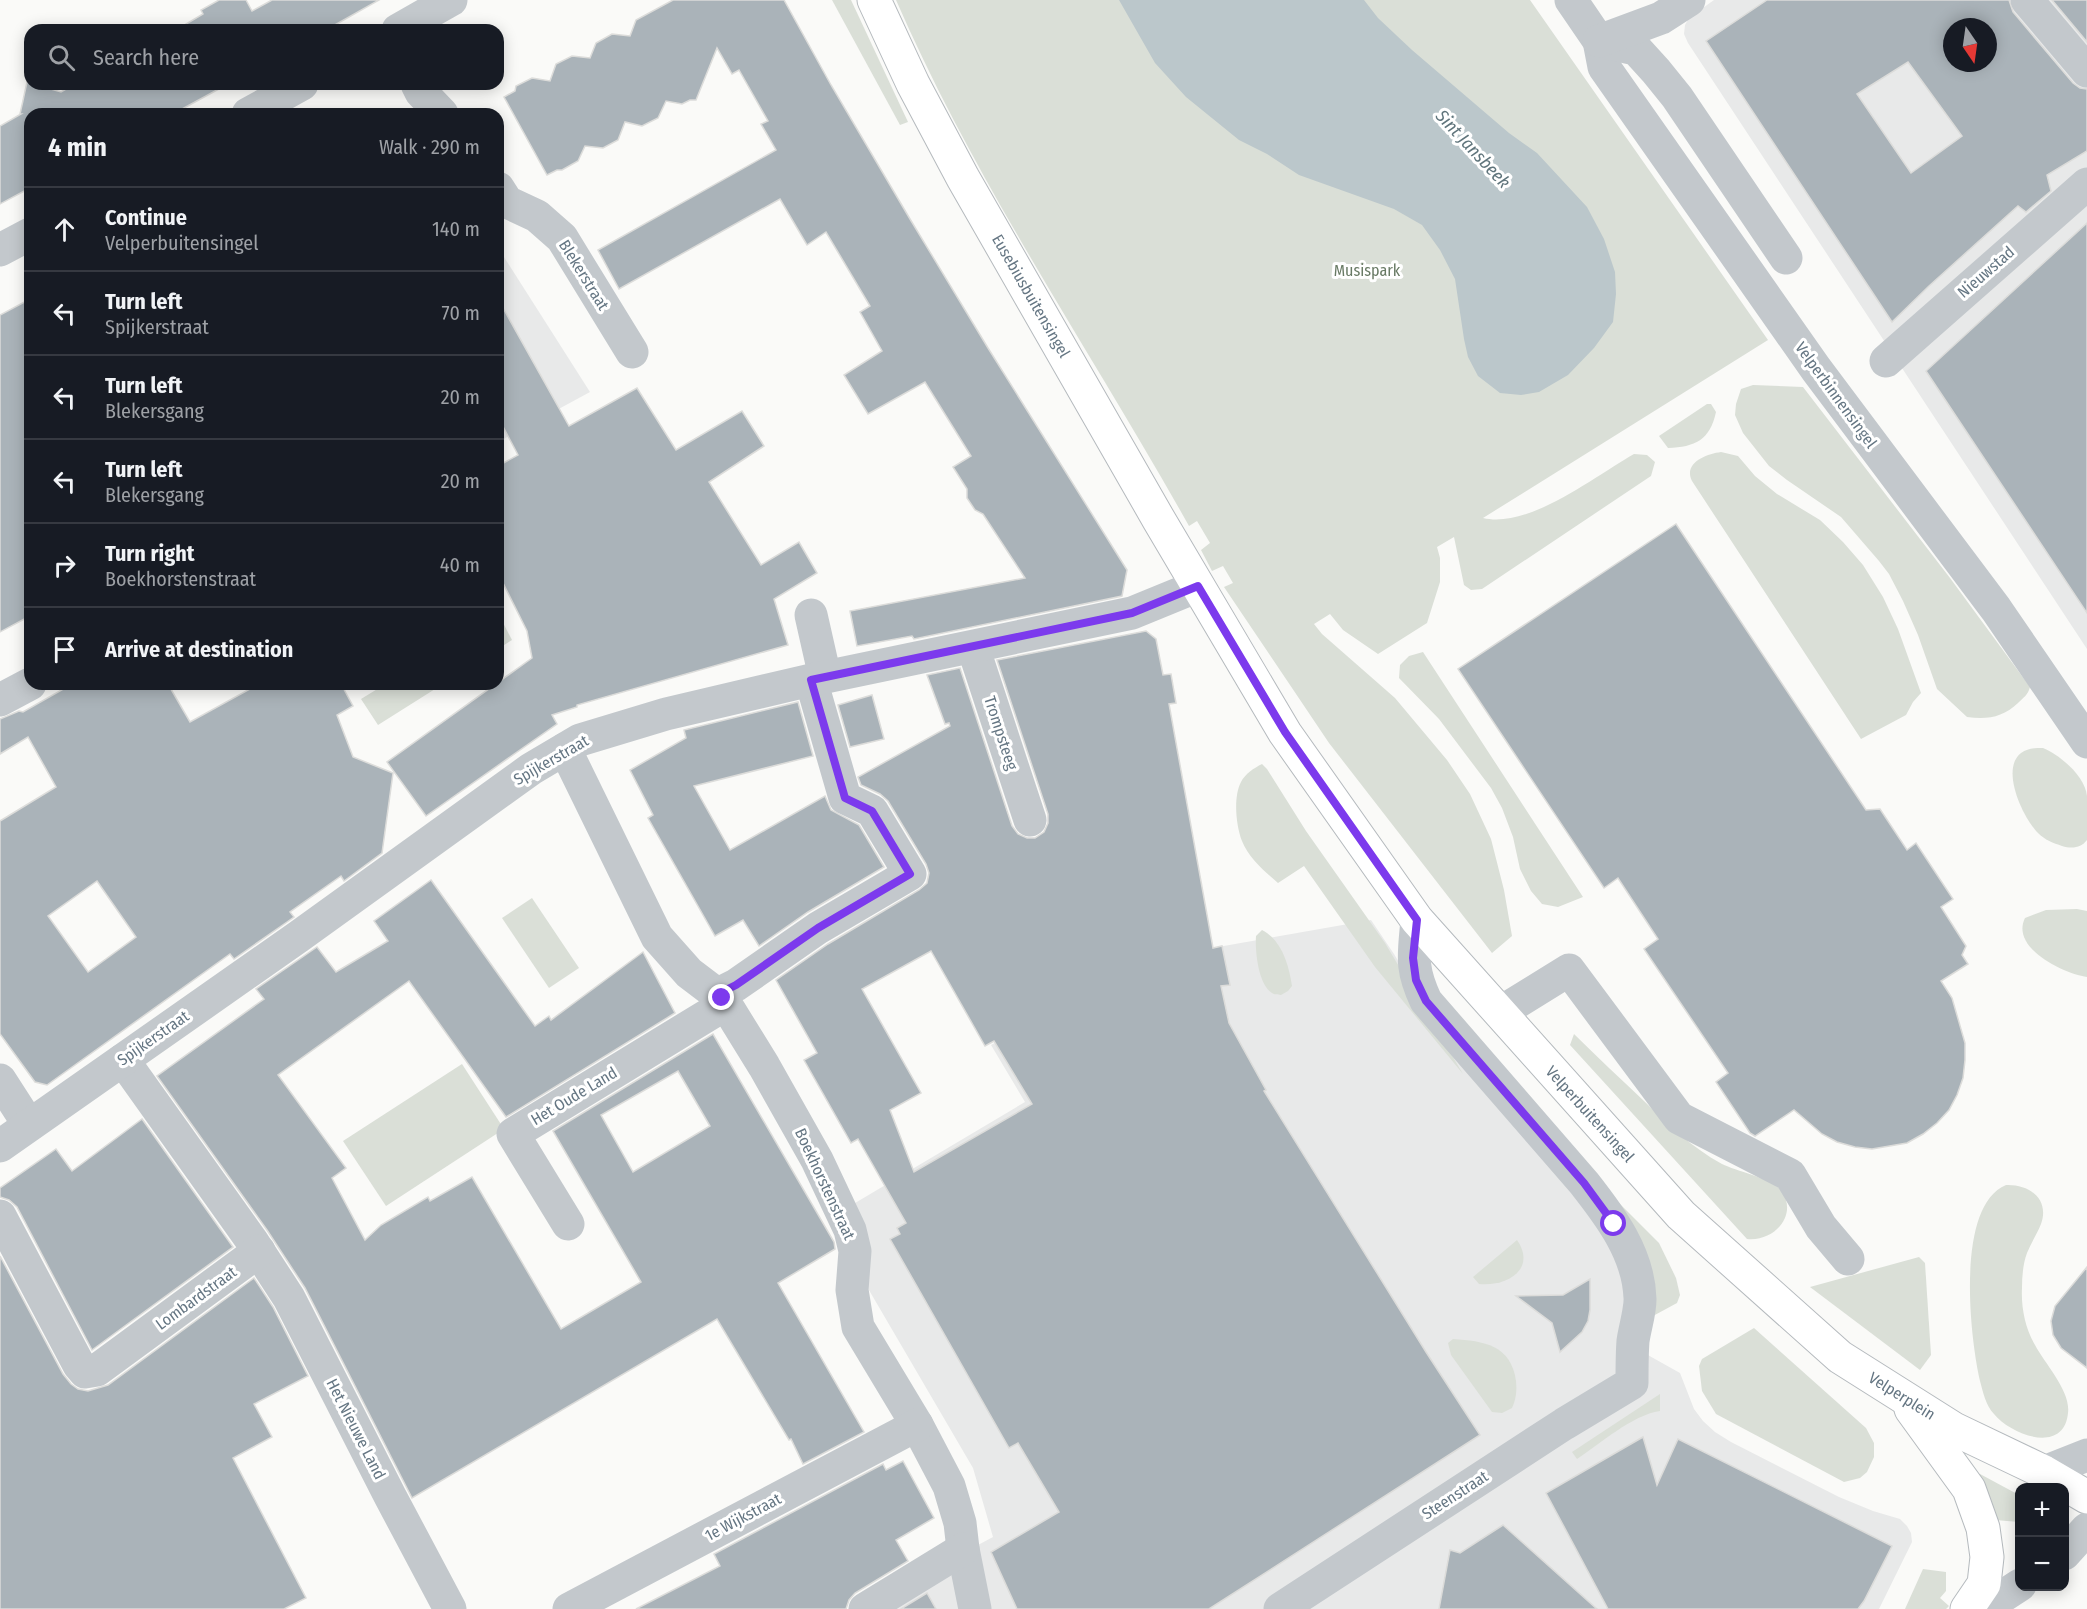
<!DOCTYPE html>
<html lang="en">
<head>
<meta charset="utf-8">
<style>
  body { margin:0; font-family:"Fira Sans Condensed",sans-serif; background:#242831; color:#f1f3f6 }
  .controls { position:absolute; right:18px; bottom:18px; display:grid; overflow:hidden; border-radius:12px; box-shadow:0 3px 15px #0003 }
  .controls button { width:54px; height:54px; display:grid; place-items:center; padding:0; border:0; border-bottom:2px solid #363941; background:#171b24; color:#f1f3f6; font:30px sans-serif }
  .compass { position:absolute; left:1943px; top:18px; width:54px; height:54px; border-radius:50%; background:#171b24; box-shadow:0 3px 15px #0003; rotate:167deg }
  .stop { position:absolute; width:18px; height:18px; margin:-14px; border:4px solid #7c3aed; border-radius:50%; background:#fff }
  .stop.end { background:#7c3aed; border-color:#fff; box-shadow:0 2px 6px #0008 }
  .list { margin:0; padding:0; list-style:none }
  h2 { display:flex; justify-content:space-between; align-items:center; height:78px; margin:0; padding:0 24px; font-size:26px }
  h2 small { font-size:20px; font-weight:400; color:#9ea1a6 }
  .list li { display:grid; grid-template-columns:39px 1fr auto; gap:18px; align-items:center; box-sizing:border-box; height:84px; padding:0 24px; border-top:2px solid #363941 }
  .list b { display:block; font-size:22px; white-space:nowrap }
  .list p { margin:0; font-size:20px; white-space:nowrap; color:#9ea1a6 }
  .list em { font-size:20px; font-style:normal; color:#9ea1a6 }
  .icon { flex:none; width:33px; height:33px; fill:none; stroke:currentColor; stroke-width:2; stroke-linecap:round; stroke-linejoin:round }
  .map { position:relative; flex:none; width:2087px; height:1609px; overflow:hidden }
  .search { position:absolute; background:#171b24; box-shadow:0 3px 15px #0003; left:24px; top:24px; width:480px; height:66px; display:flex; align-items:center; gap:15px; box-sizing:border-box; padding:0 21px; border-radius:18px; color:#9ea1a6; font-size:22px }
  .panel { position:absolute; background:#171b24; box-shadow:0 3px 15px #0003; left:24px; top:108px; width:480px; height:582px; border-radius:18px }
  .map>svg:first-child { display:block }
  .built { fill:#e8e9e9; fill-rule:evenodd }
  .green { fill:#dadfd7 }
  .water { fill:#bbc7cb }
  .building { fill:#aab3b9; stroke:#dcdcda; stroke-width:1.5; fill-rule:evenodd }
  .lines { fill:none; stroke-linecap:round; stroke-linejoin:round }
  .major-casing { stroke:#b5babe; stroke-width:35 }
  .minor { stroke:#c3c8cc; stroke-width:33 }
  .major { stroke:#fff; stroke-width:33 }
  .route { stroke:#7c3aed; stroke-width:8 }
  .labels { text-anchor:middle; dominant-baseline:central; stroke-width:6; stroke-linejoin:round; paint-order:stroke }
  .park-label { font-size:16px; fill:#687a64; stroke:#fff }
  .street-label { font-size:16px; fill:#657683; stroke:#fff }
  .water-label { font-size:18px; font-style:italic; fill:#60757c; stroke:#fff }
</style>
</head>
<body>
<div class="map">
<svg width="2087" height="1609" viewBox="0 0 2087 1609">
  <rect width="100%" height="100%" fill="#fafaf8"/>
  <g class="built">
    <path d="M1714 0H2087V649L1688 43 1684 34 1685 25 1689 18ZM1952 27H1988V63H1952Z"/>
    <path d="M504 257 590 392 498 442V260Z"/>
    <path d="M1371 920 1394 954 1447 1042 1603 1231 1625 1276 1621 1340 1680 1373 1694 1409 1703 1421 1715 1432 1731 1442 1839 1497 1873 1511 1900 1519 1907 1526 1911 1533 1912 1542 1879 1609H858L993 1537 973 1468 866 1285 845 1209 1025 1102 991 1045 1144 960Z"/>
  </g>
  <g class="green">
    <path d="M832 0H851L908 122 900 125Z"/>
    <path d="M896 0H1530L1768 340 1483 518C1529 529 1595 476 1634 454L1647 455 1655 462 1651 476 1482 589 1471 590 1464 585 1454 537 1437 547 1440 558V582L1427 623 1378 654 1343 630 1330 614 1314 624 1322 634 1395 698 1447 760 1470 794 1491 839 1504 890 1512 936 1492 953 1329 743 1224 587 1233 583 1223 566 1212 571 1201 550 1210 543 1197 521 1189 526C1091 351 976 184 896 0Z"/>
    <path d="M1753 385 1803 387 1950 578 2030 687C2028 695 2023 698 2018 703 2003 717 1988 720 1967 717L1937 689 1918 635 1903 601 1889 574 1879 561 1841 517 1787 480 1769 466 1743 433 1735 415 1736 404 1741 389Z"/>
    <path d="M1707 404H1711L1716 412C1710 440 1695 447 1668 448L1659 436Z"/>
    <path d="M1721 452 1738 456 1755 476 1777 494 1820 520 1843 542 1863 565 1883 597 1898 629 1921 693 1913 702 1906 715 1861 739 1692 481C1683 463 1706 454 1721 452Z"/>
    <path d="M498 613 512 640 498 649Z"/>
    <path d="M1423 652 1583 897 1558 907 1542 904 1531 891 1520 869 1513 837 1502 808 1491 788 1439 719 1399 678 1400 665 1409 656Z"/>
    <path d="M377 684H443L378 725 361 699 379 688Z"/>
    <path d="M2043 748C2060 755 2085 776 2087 796 2087 810 2087 826 2087 840 2081 848 2072 849 2062 846 2053 843 2045 840 2038 833 2023 818 2000 769 2021 753 2028 748 2035 748 2043 748Z"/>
    <path d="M1262 764 1267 769 1306 831 1385 943 1463 1074 1375 967 1304 866 1278 883C1265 872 1248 857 1242 841 1236 826 1233 797 1241 782 1245 774 1254 768 1262 764Z"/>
    <path d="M532 898 579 968 549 988 502 918Z"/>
    <path d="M2077 909 2087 911V977C2064 974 2010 948 2025 918L2046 910Z"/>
    <path d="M1262 930C1282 940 1289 966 1292 986L1288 991 1281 995C1278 994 1274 995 1272 993 1258 984 1255 951 1256 936Z"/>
    <path d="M1574 1034C1597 1057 1621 1079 1644 1101 1669 1125 1691 1147 1722 1164 1736 1171 1773 1179 1781 1190 1799 1215 1774 1242 1747 1239L1570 1045Z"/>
    <path d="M462 1064 504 1129 386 1206 343 1141Z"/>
    <path d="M2006 1185C2029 1184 2050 1199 2041 1224 2037 1234 2031 1243 2027 1253 2023 1264 2022 1276 2022 1288 2021 1307 2025 1328 2035 1345 2045 1364 2071 1391 2068 1413 2064 1455 2011 1435 1994 1414 1986 1406 1983 1392 1980 1381 1970 1338 1955 1206 2006 1185Z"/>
    <path d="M1618 1202 1659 1243 1676 1278 1680 1295 1677 1303 1653 1316Z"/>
    <path d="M1517 1240C1537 1269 1507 1287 1479 1284L1473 1277Z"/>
    <path d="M1919 1257 1925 1263 1931 1355 1920 1370 1810 1287Z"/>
    <path d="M1754 1328 1866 1428 1874 1443V1457L1867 1472 1860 1478 1844 1482 1716 1414 1702 1391 1699 1366 1702 1359Z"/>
    <path d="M1453 1339C1484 1341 1511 1345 1516 1381 1517 1391 1516 1399 1512 1408L1502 1413 1492 1412 1451 1355 1448 1343Z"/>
    <path d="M1660 1394V1411C1632 1415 1600 1444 1577 1459L1572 1452Z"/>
    <path d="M1980 1474 2019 1495V1522L1995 1520 1976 1477Z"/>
    <path d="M1923 1569 1946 1572V1591L1940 1598 1949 1606 1946 1609H1905Z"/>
  </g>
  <path class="water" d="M1119 0H1364L1378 18 1412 50 1509 133 1537 153 1587 207 1604 239 1615 272 1616 294 1613 322 1594 348 1568 375 1539 392 1521 395 1500 393 1478 376 1468 357 1464 339 1455 279 1440 250 1422 225 1394 209 1299 175 1267 154 1239 140 1186 97 1155 63Z"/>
  <g class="building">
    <path d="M219 0H246L252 11 272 0H379L326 30H176L203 14 201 10Z"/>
    <path d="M673 0H784L831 85 910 219 988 348 1127 570 1122 596 914 639 912 636 857 646 850 611 1025 578 983 514 975 510 967 498V489L953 467 971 456 925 382 868 414 844 375 882 351 860 312 870 306 826 232 807 245 780 199 619 289 598 250 776 150 761 124 768 121 739 70 732 74 717 48 696 100H690L682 104 666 101 658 118 642 126 625 122 618 140 603 148 585 146 578 161 562 170H557L547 175 504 97 515 91 516 86 532 78 550 81 556 64 572 56 590 58 596 43 612 34 630 36 636 20Z"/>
    <path d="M1767 0H2009L2013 12 2073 83 2080 88 2087 89V151L2047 175 2051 191 2026 212 2018 206 1929 286 1892 322 1706 41ZM1952 27H1988V63H1952ZM1908 62 1962 136 1911 173 1857 94Z"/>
    <path d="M2052 0H2087V42Z"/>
    <path d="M27 82 61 92 75 84H228L173 114H30V188L0 204V126L21 114H20Z"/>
    <path d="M2087 223V613L1926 371Z"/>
    <path d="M30 299V616L0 632V315Z"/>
    <path d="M498 299 569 426 637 388 676 450 742 411 764 446 709 482 761 565 799 542 817 573 774 599 788 645 577 705V707L552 715 557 724 426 816 387 762 532 658 527 631 498 573V466L518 455 498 417Z"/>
    <path d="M1676 524 1866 810 1880 809 1907 850 1916 843 1953 899 1941 907 1966 946 1962 955 1968 964 1941 981 1952 998 1965 1043V1060L1963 1078 1957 1095 1949 1110 1937 1123 1923 1134 1907 1143 1872 1149 1855 1147 1837 1142 1822 1134 1794 1110 1755 1136 1750 1133 1716 1082 1728 1073 1644 949 1658 939 1618 878 1604 888 1458 669Z"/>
    <path d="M1146 631 1156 639 1163 675 1171 674 1176 703 1169 704 1213 948 1222 946 1230 985 1221 986 1229 1023 1266 1090 1264 1091 1426 1352 1480 1435 1209 1609H1017L991 1552 1059 1512 1018 1443 1009 1448 890 1239 900 1234 897 1228 906 1223 858 1139 851 1143 804 1060 817 1053 776 980 828 944 919 890 927 883 929 873 926 864 888 801 880 794 861 785 858 777 950 726 949 723 945 724 927 675 960 668 1012 826 1018 834 1027 838H1035L1044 832 1048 823V814L997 660ZM931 951 985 1046 994 1041 1032 1104 914 1172 890 1110 921 1093 862 989Z"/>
    <path d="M72 684H168L190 722 259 684H341L353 706 337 715 353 757 393 773 382 853 344 881 341 876 290 912 294 917 287 922 234 959 230 954 47 1085 35 1082 0 1034V821L56 787 28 737 0 754V719L19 711 23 712ZM97 881 136 937 88 972 48 916Z"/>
    <path d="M872 695 884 739 850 747 838 705Z"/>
    <path d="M798 702 813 756 694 786 730 850 825 796 831 810 859 825 884 867 808 912 759 946 743 920 715 936 648 818 653 815 630 770 686 738 684 730Z"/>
    <path d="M431 880 535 1026 549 1016 551 1020 643 952 675 1013 506 1117 409 981 278 1075 346 1168 332 1178 365 1240 381 1225 428 1197 430 1201 472 1177 561 1329 641 1282 553 1131 713 1034 834 1242 835 1249 778 1283 864 1432 803 1464 791 1439 789 1440 717 1319 412 1498 305 1288 267 1230 157 1076 264 999 256 989 317 947 336 972 388 941 374 921ZM678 1071 710 1126 633 1172 601 1115Z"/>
    <path d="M142 1119 233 1247 92 1350 17 1207 9 1200 0 1197V1188L56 1149 72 1171Z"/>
    <path d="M0 1256 63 1374 71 1384 78 1389 88 1391 108 1385 254 1278 273 1307 308 1376 254 1404 272 1437 233 1458 306 1598 284 1609H0Z"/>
    <path d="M2087 1267V1368L2061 1348 2053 1335 2051 1321 2055 1306Z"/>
    <path d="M1590 1279V1310L1588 1321 1582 1332 1560 1352 1552 1323 1516 1296 1563 1295Z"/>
    <path d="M1643 1437 1657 1485 1678 1439 1892 1546 1864 1601 1858 1609H1608L1546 1493Z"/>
    <path d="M903 1461 934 1518 896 1540 908 1561 855 1593 849 1600 846 1609H636L720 1566 714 1554 883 1464 886 1470Z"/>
    <path d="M1503 1525 1597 1609H1439L1450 1550 1460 1553Z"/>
    <path d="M927 1593 936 1609H901Z"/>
  </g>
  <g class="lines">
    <g class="major-casing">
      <g id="major">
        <path d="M874 0 913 84 963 178 1159 520 1285 733 1417 920 1681 1215 1840 1357 1954 1429 2044 1472 2087 1497"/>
        <path d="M1911 1409 1969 1489 1983 1528 1987 1557 1984 1584 1967 1609"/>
      </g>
    </g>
    <g class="minor">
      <path d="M1571 0 1599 41 1604 67 1816 369 1996 609 2087 742"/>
      <path d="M2027 0 2087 71"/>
      <path d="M398 30 451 0"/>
      <path d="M1599 41 1636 49 1656 71 1677 97 1786 258"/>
      <path d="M1599 41 1661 18 1689 0"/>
      <path d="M417 84 421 92 442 114"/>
      <path d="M248 114 302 84"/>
      <path d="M498 188 507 202 537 216 562 238 632 352"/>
      <path d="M0 250 30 234"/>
      <path d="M1886 361 2087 184"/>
      <path d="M811 615 825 677"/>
      <path d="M973 647 1030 820"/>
      <path d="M0 700 30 684"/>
      <path d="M565 749 657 937 689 973 722 998 764 1066 817 1160 850 1230 855 1251 852 1290 858 1327 917 1425 949 1486 960 1523 963 1549 975 1609"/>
      <path d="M718 994 736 985 818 928 910 874 872 811 845 798 811 680"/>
      <path d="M1501 1012 1569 970 1679 1118 1790 1175 1821 1227 1848 1259"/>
      <path d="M123 1060 252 1241 289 1298 390 1496 450 1609"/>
      <path d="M0 1080 29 1125"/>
      <path d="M0 1146 298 937 531 769 580 740 666 714 811 680 1132 613 1198 586"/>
      <path d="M0 1216 79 1365 85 1372 97 1370 259 1251"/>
      <path d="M568 1224 513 1134 726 1004"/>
      <path d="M2044 1472 2087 1455"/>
      <path d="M2064 1554 2087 1529"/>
      <path d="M569 1609 917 1425"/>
      <path d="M865 1609 963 1549"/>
      <path d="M1280 1609 1564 1424 1632 1383C1632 1369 1632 1354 1633 1341 1635 1327 1640 1313 1640 1299 1639 1254 1610 1216 1584 1183L1426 1001C1410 967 1414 955 1417 920"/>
      <path d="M1983 1609 2020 1585"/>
    </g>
    <use href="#major" class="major"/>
  </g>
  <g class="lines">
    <path class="route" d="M722 998 718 994 736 985 818 928 910 874 872 811 845 798 811 680 1132 613 1198 586 1285 732 1417 920 1413 958 1416 980 1426 1001 1584 1183 1614 1224"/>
  </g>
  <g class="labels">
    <g class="park-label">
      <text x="1367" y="270">Musispark</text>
    </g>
    <g class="street-label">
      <text transform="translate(1986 272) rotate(-41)">Nieuwstad</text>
      <text transform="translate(584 275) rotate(58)">Blekerstraat</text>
      <text transform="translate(1031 296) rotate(60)">Eusebiusbuitensingel</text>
      <text transform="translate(1836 395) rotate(54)">Velperbinnensingel</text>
      <text transform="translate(1001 733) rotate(72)">Trompsteeg</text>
      <text transform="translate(551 760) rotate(-30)">Spijkerstraat</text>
      <text transform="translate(153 1038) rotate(-35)">Spijkerstraat</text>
      <text transform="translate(574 1096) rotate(-31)">Het Oude Land</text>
      <text transform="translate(1590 1114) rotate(48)">Velperbuitensingel</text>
      <text transform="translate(825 1184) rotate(65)">Boekhorstenstraat</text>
      <text transform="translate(196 1298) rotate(-36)">Lombardstraat</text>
      <text transform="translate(1902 1396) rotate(32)">Velperplein</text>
      <text transform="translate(356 1429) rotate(63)">Het Nieuwe Land</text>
      <text transform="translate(1455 1495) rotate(-33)">Steenstraat</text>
      <text transform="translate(743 1517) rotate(-28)">1e Wijkstraat</text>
    </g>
    <g class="water-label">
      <text transform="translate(1473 149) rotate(47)">Sint Jansbeek</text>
    </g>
  </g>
</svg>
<div class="controls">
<button>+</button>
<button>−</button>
</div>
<svg class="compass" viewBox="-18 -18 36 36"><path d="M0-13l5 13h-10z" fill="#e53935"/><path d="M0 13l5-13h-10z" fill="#9ea1a6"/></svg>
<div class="stop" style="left:1614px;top:1224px"></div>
<div class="stop end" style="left:722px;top:998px"></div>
<div class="search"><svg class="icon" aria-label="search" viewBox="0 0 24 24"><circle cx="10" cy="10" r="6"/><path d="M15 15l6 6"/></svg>Search here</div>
<section class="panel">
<h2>4 min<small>Walk · 290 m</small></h2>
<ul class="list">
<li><svg class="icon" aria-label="ahead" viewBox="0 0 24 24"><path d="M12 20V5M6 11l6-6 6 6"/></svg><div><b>Continue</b><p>Velperbuitensingel</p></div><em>140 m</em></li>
<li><svg class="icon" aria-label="left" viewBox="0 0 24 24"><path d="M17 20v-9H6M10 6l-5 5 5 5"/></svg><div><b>Turn left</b><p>Spijkerstraat</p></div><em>70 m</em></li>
<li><svg class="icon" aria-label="left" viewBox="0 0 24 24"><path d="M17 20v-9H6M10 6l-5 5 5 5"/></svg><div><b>Turn left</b><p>Blekersgang</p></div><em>20 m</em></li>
<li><svg class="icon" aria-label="left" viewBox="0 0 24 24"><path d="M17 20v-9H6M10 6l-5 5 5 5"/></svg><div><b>Turn left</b><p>Blekersgang</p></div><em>20 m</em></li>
<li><svg class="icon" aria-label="right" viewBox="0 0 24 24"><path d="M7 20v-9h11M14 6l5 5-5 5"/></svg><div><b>Turn right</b><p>Boekhorstenstraat</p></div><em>40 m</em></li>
<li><svg class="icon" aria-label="arrive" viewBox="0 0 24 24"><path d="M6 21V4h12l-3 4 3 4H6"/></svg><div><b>Arrive at destination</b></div></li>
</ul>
</section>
</div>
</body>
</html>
